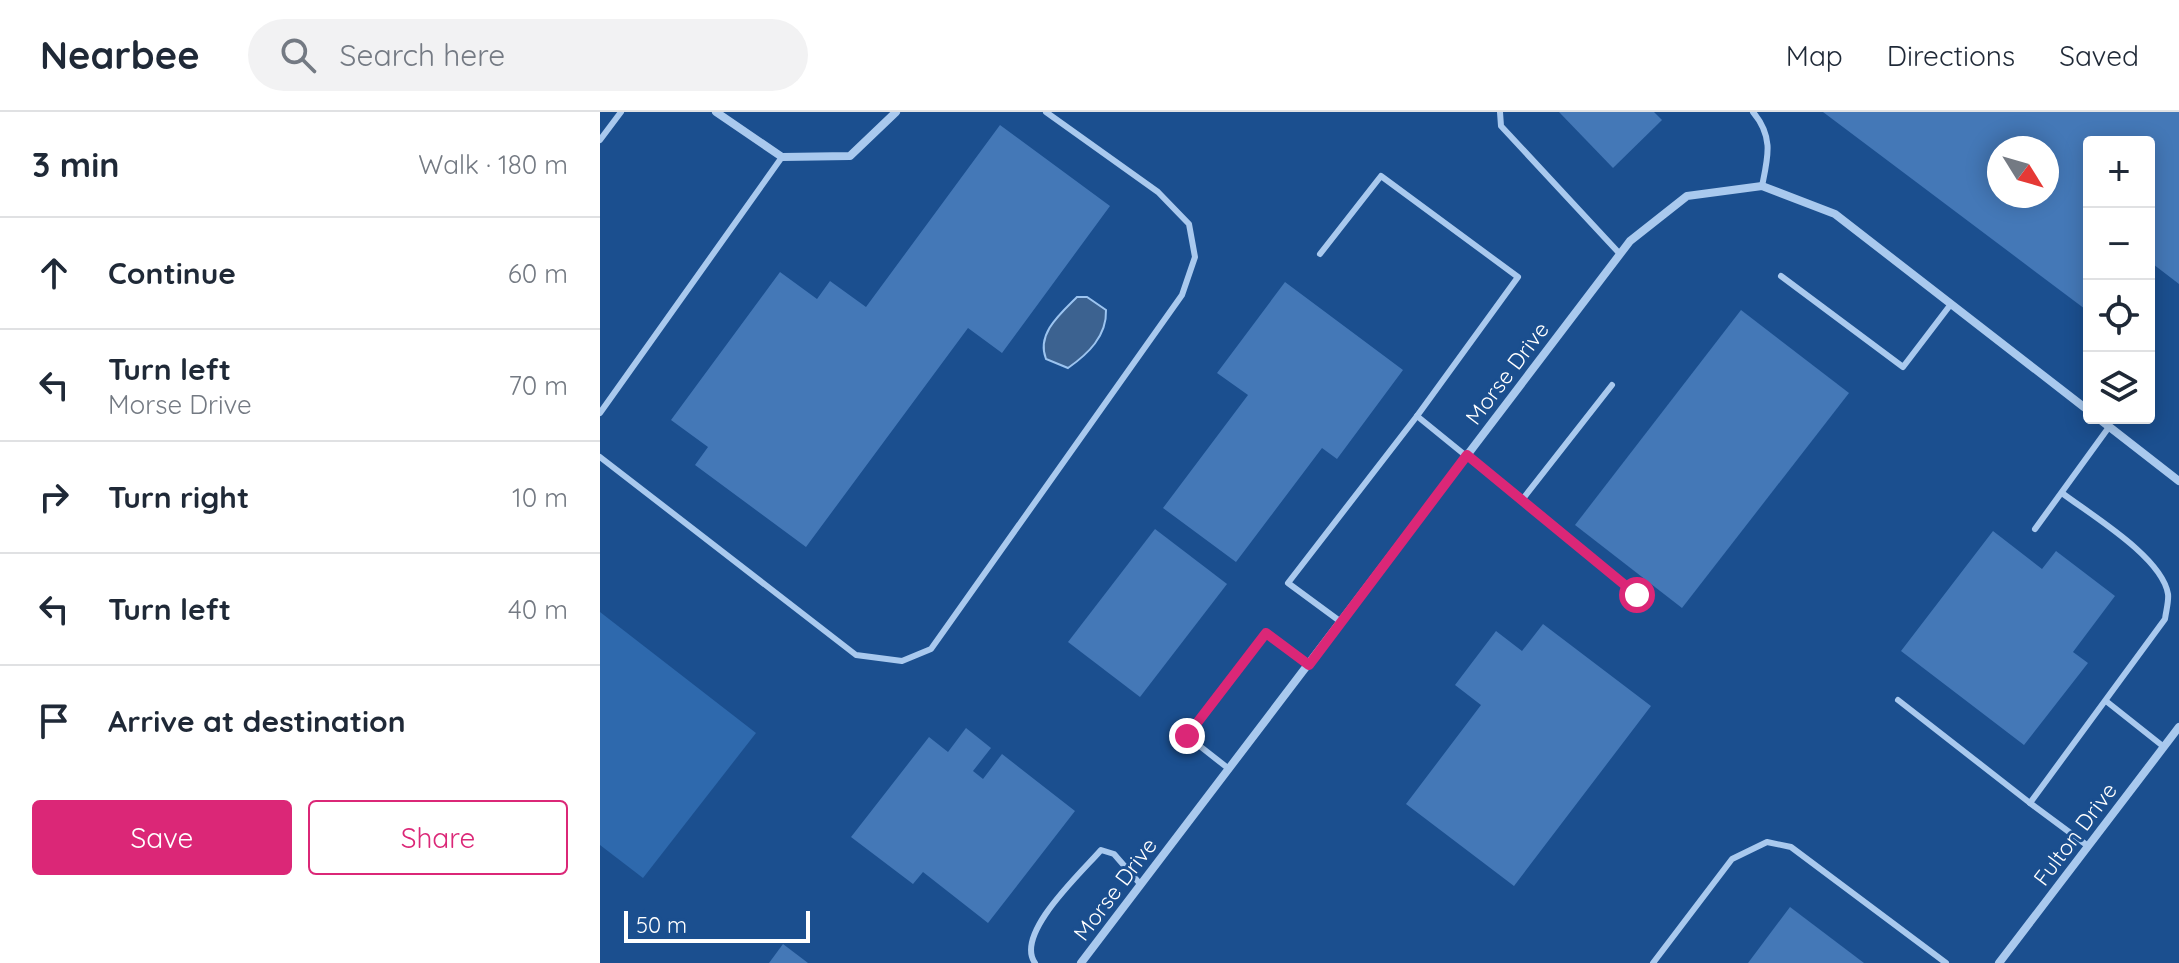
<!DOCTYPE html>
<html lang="en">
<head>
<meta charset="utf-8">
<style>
  body { margin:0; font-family:Quicksand,sans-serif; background:#f2f2f3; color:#1f2937 }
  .controls { position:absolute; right:24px; top:24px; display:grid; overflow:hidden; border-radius:8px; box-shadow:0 4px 20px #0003 }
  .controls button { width:72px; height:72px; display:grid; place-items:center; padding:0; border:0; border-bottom:2px solid #e0e1e3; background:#fff; color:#1f2937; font:40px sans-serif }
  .compass { position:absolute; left:1387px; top:24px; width:72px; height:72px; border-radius:50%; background:#fff; box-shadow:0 4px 20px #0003; rotate:127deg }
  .scale { position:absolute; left:24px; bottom:20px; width:186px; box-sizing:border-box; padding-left:8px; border:4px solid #fff; border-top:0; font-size:22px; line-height:28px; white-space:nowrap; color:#fff; -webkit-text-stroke:6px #1b4f8f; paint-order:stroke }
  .stop { position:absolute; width:24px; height:24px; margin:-18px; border:6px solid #db2777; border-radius:50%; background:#fff }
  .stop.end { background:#db2777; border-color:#fff; box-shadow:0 2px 8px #0008 }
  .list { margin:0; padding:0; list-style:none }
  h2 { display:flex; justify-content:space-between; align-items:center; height:104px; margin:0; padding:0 32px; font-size:34px }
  h2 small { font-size:26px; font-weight:400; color:#747a83 }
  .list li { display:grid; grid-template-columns:52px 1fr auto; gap:24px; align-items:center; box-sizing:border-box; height:112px; padding:0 32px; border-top:2px solid #e0e1e3 }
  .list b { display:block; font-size:30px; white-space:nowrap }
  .list p { margin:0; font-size:26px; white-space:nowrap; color:#747a83 }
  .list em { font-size:26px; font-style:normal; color:#747a83 }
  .actions { display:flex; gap:16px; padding:24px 32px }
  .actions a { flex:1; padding:18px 0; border:2px solid #db2777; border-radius:8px; text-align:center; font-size:28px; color:#db2777 }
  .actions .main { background:#db2777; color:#fff }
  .icon { flex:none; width:44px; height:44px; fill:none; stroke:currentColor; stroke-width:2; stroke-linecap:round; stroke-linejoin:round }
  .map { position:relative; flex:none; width:1579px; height:851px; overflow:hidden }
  header { display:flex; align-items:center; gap:48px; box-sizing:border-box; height:112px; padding:0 40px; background:#fff; border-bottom:2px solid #e0e1e3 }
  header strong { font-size:38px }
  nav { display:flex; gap:44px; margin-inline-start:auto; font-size:28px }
  .search { width:560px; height:72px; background:#f2f2f3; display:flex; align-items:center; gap:20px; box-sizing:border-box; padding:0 28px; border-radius:44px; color:#747a83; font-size:30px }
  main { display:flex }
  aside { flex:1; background:#fff }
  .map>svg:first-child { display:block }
  .green { fill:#2e69ad }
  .water { fill:#3c6290; stroke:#9cc4f0; stroke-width:2 }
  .building { fill:#4478b7; fill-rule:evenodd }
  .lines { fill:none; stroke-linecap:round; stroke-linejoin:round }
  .service { stroke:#a9c9ee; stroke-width:6 }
  .minor { stroke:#a9c9ee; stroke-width:8 }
  .route { stroke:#db2777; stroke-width:10 }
  .labels { text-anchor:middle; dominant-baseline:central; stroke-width:6; stroke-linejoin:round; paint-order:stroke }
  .street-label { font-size:22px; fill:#fff; stroke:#1b4f8f }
</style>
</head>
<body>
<header>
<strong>Nearbee</strong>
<div class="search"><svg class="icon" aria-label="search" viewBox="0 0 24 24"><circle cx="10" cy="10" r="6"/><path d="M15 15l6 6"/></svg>Search here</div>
<nav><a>Map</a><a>Directions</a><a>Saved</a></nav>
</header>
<main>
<aside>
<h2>3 min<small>Walk · 180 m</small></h2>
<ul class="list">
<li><svg class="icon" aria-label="ahead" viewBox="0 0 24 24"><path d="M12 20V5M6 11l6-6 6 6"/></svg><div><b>Continue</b></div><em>60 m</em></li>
<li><svg class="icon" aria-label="left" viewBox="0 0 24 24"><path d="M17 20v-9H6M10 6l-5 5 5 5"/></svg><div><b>Turn left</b><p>Morse Drive</p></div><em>70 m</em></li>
<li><svg class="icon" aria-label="right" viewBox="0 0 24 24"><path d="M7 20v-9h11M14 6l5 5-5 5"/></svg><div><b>Turn right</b></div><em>10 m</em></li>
<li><svg class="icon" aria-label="left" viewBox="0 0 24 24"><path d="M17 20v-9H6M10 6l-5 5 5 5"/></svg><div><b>Turn left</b></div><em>40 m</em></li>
<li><svg class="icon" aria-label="arrive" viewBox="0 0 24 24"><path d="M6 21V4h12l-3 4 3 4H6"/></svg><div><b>Arrive at destination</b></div></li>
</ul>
<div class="actions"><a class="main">Save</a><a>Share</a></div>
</aside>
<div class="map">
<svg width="1579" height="851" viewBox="0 0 1579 851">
  <rect width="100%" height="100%" fill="#1b4f8f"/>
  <path class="green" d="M0 500 156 621 43 766 0 733Z"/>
  <path class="water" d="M477 185H487L506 198C507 224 488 242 468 256L446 247C436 222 460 202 477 185Z"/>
  <g class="building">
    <path d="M959 0H1054L1062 8 1013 56Z"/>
    <path d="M1223 0H1579V172L1549 149V30H1489V200ZM1399 36H1447V84H1399Z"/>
    <path d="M400 13 510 94 402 241 368 216 206 435 95 353 108 335 71 308 180 160 217 187 230 169 266 195Z"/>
    <path d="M685 170 803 258 737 347 722 336 636 450 563 396 648 283 617 261Z"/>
    <path d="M1141 198 1249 281 1082 496 975 413Z"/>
    <path d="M555 417 627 472 540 585 468 530Z"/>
    <path d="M1393 419 1442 457 1456 439 1515 484 1473 540 1488 551 1424 633 1301 539Z"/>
    <path d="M943 512 1051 594 914 774 806 692 881 593 855 573 896 519 922 539Z"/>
    <path d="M366 616 391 636 373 659 383 667 402 642 475 699 388 811 323 760 313 772 251 725 329 625 348 640Z"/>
    <path d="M1190 795 1264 851H1148Z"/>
    <path d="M183 832 208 851H169Z"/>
  </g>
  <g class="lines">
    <g class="service">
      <path d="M900 0 901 14 1020 142"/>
      <path d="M1153 0C1174 25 1168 45 1162 74"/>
      <path d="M0 28 21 0"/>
      <path d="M720 142 781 64 918 165 817 304 688 471 741 510"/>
      <path d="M1181 164 1303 255 1351 192"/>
      <path d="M0 301 182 45"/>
      <path d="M817 304 1037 483"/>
      <path d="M0 345 256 543 302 549 331 537 582 183 595 145 589 112 558 80 446 0"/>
      <path d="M922 388 1012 273"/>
      <path d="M1435 417 1509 315"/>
      <path d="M1298 588 1430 691 1565 507C1566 499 1569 489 1568 482 1562 445 1491 403 1462 381"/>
      <path d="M1506 589 1564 635"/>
      <path d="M629 657 587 624 666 521 709 553"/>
      <path d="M1430 691 1488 734"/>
      <path d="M435 851C414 822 482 760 501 738L514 742 541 773"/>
      <path d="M1053 851 1132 747 1167 730 1191 735 1346 851"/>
    </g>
    <g class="minor">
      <path d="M116 0 182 45 250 44 296 0"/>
      <path d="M1498 306 1579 369"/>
      <path d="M481 851 1030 129 1087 84 1162 74 1235 102 1489 299"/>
      <path d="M1399 851 1579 615"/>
    </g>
  </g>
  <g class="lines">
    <path class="route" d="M587 624 666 521 709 553 867 343 1037 483"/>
  </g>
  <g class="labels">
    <g class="street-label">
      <text transform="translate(907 261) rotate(-53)">Morse Drive</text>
      <text transform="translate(1475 722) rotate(-53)">Fulton Drive</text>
      <text transform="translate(515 777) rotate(-53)">Morse Drive</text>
    </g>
  </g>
</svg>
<div class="controls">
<button>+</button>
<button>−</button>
<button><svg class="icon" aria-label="locate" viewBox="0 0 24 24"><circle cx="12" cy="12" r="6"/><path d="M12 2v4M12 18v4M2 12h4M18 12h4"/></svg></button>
<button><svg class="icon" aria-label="layers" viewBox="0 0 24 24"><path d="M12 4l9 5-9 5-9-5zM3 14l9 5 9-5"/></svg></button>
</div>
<svg class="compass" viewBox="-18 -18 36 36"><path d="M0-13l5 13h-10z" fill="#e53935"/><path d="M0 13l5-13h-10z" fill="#747a83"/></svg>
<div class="scale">50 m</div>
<div class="stop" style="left:1037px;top:483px"></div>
<div class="stop end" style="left:587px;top:624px"></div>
</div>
</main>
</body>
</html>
